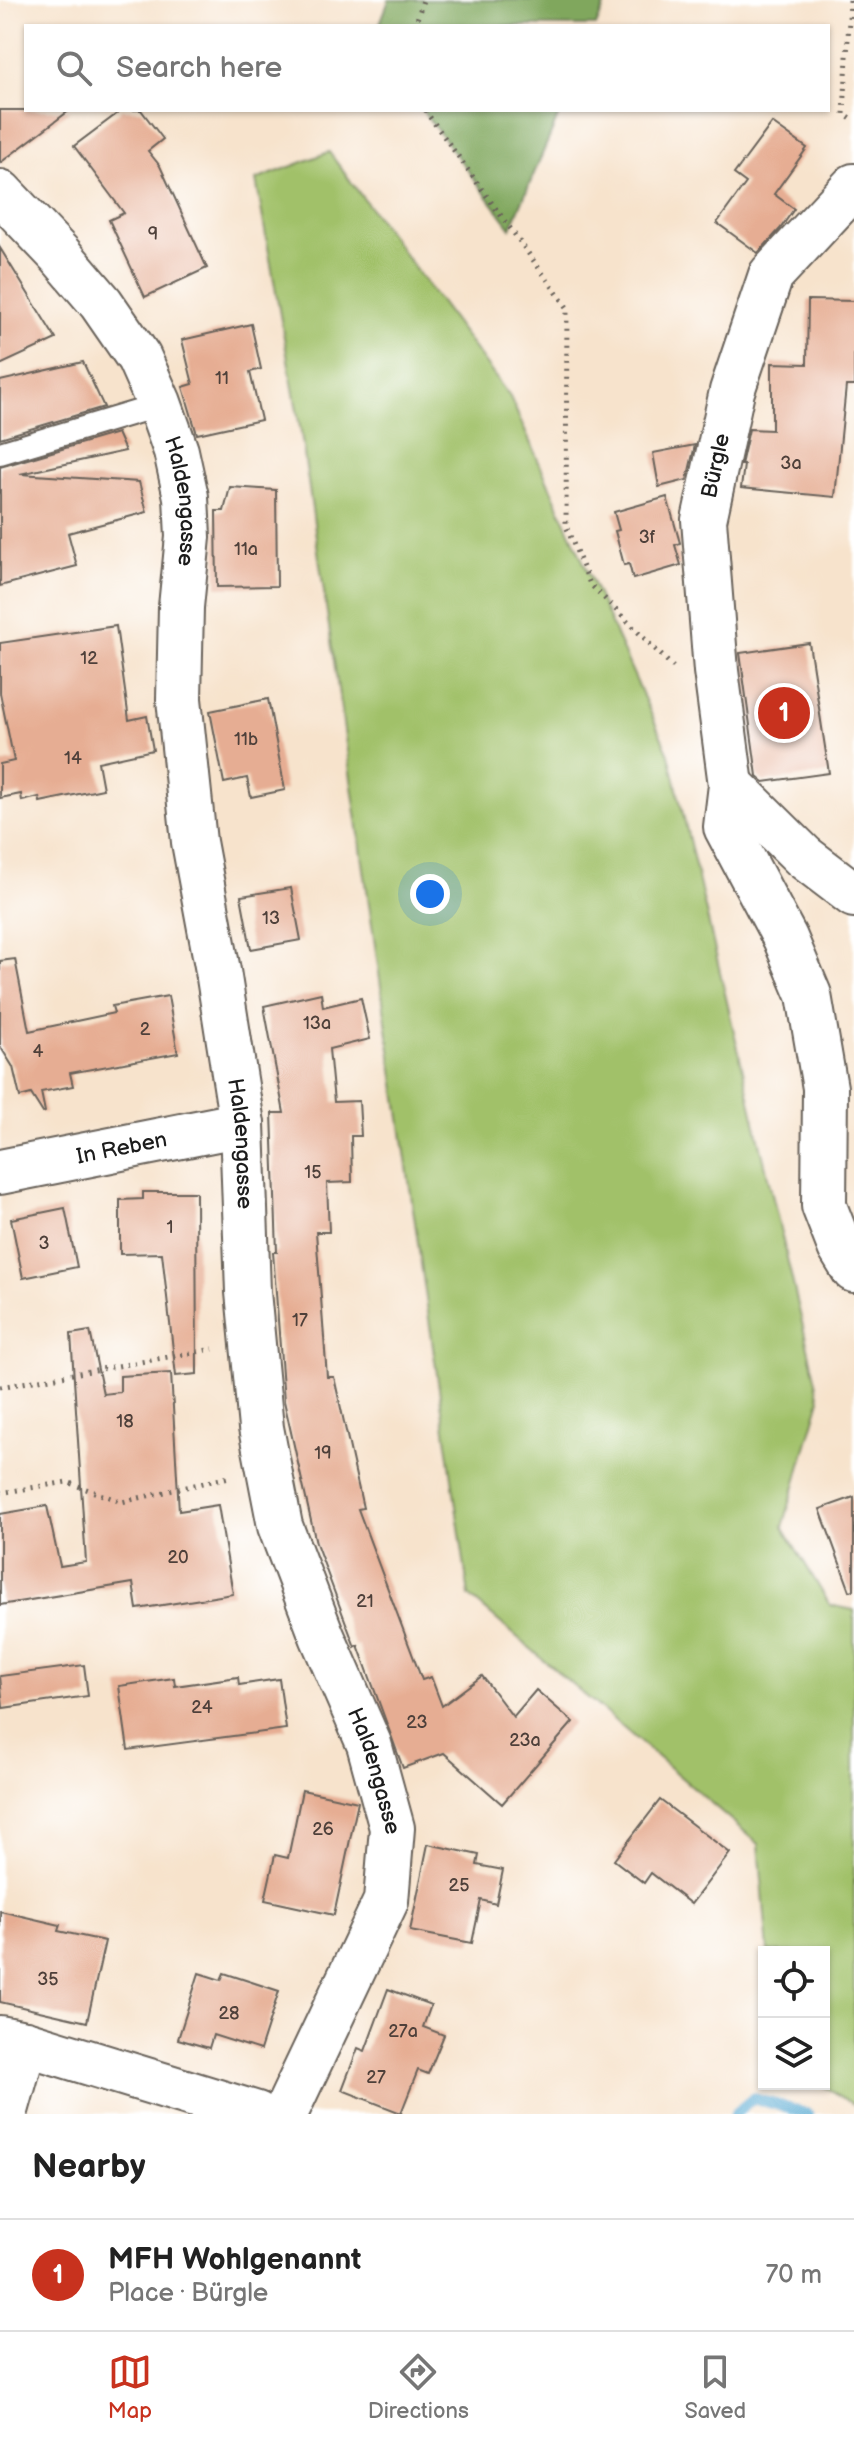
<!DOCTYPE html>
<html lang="en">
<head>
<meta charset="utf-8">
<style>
  body { margin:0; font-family:"Balsamiq Sans",sans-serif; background:#f6f6f6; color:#222 }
  .controls { position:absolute; right:24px; bottom:24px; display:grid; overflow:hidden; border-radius:0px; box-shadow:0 2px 6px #0004 }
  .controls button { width:72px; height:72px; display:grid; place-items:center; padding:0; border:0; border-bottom:2px solid #e0e0e0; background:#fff; color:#222; font:40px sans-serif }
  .you { position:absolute; left:430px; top:894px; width:28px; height:28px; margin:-20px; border:6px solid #fff; border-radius:50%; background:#1a73e8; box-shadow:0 0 0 12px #1a73e833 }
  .badge { display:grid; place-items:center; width:52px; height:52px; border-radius:50%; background:#c8321e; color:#fff; font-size:26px; font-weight:700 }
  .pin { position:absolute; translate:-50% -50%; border:4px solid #fff; box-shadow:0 2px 8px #0006 }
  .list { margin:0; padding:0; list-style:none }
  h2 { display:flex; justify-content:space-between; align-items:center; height:104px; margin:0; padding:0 32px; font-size:34px }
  h2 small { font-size:26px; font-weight:400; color:#767676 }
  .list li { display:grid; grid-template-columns:52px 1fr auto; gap:24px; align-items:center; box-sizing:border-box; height:112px; padding:0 32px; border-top:2px solid #e0e0e0 }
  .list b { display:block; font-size:30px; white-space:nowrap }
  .list p { margin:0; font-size:26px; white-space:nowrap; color:#767676 }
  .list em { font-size:26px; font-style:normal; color:#767676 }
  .icon { flex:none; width:44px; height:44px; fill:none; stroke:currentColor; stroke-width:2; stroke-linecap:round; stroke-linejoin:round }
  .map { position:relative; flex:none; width:854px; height:2114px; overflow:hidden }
  .search { position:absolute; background:#fff; box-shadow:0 2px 6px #0004; left:24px; right:24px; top:24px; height:88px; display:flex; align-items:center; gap:20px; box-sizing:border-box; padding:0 28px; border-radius:0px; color:#767676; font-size:30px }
  .sheet { height:216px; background:#fff }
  nav { display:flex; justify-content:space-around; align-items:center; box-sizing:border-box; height:112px; border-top:2px solid #e0e0e0; background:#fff; font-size:22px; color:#767676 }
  nav a { display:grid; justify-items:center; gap:4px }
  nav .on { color:#c8321e }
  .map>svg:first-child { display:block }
  .green { fill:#a1c169; stroke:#5e6e42; stroke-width:2 }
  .forest { fill:#80a75d; stroke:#4e623c; stroke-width:2 }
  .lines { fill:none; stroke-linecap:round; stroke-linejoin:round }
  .stream { stroke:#54a8d0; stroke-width:11 }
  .building { fill:#e6ad93 }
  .service-casing { stroke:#69625a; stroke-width:26 }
  .minor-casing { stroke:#69625a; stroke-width:48 }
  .tertiary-casing { stroke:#69625a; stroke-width:48 }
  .path { stroke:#69625a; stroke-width:5; stroke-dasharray:2 6; stroke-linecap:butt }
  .service { stroke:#fff; stroke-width:22 }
  .minor { stroke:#fff; stroke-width:44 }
  .tertiary { stroke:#fff; stroke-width:44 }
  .labels { text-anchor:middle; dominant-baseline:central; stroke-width:6; stroke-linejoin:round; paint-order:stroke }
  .number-label { font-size:18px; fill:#4e403a }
  .street-label { font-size:22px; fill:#1c1c1c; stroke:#fff }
</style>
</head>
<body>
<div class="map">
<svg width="854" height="2114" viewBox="0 0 854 2114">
  <rect width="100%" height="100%" fill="#fff"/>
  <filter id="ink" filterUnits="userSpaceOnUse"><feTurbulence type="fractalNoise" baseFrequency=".0125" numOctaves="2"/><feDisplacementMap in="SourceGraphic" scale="16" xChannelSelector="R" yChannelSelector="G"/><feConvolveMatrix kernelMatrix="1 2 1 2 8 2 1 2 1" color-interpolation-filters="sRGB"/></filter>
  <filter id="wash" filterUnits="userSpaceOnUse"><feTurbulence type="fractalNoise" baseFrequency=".006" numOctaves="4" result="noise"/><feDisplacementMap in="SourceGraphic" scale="32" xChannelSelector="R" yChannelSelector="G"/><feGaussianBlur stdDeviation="1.8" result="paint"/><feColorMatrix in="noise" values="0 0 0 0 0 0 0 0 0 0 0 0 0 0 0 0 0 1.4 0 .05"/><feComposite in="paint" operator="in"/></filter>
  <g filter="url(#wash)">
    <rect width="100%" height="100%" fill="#f7e3cc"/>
    <path class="green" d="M329 152 510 397 669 754 820 1399 783 1527 830 1605 854 1610V2105L820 2084H824V1952H768L759 1844 469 1596 301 433 256 180Z"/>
    <g class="forest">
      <path d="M389 0H607L596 26H379Z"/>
      <path d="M422 110H561L511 228Z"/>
    </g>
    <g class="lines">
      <path class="stream" d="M735 2114 753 2098 808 2114"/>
    </g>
    <g id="blocks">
      <g class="building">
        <path d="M0 110H70L0 163Z"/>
        <path d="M122 110H141L163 139 148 151 160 166 207 268 145 297 109 220 124 213 74 146Z"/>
        <path d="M772 123 807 148 774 194 794 209 780 229 758 253 717 223 746 183 734 174Z"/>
        <path d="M0 248 56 339 0 365Z"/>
        <path d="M808 300 854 301V386H846L835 497 741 488 744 465H741L749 429 772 430V363L807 364Z"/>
        <path d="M251 324 261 369 250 372 261 420 197 434 183 387 193 384 182 340Z"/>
        <path d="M83 362 104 407 0 438V381Z"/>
        <path d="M117 433 125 451 20 474 139 482 147 512 68 533 77 566 0 586V467Z"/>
        <path d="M695 445 687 480 659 487 653 453Z"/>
        <path d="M230 487 276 490 277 586 217 587 216 511H224Z"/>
        <path d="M667 497 680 543 675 545 681 565 633 579 629 564 624 565 615 531 619 530 614 512Z"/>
        <path d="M116 626 129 720 147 716 153 750 98 762 103 789 40 802 39 797 22 801 21 794 0 798V764L14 761 0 693V643Z"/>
        <path d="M809 643 829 773 764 782 757 776 740 653Z"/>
        <path d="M268 699 285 790 251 797 247 778 224 783 210 711Z"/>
        <path d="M291 888 301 940 251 949 241 896Z"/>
        <path d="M15 959 29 1031 114 1013 112 1006 168 996 178 1053 70 1073 73 1086 41 1092 45 1112 43 1113 31 1094 20 1097 13 1067 0 1046V961Z"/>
        <path d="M321 993 323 1007 361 998 370 1039 329 1049 334 1102 359 1101 361 1136H351L352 1182 327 1183 329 1232H316L327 1377H334L363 1508 358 1509 422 1680 431 1677 442 1706 482 1676 513 1717 536 1690 573 1722 502 1804 444 1753 403 1768 358 1645 355 1647 316 1543 284 1401 273 1252H277L272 1113H284L264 1006Z"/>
        <path d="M143 1192H196L197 1374 176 1376 162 1253 120 1254V1200L143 1199Z"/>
        <path d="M65 1208 77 1267 23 1278 11 1219Z"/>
        <path d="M90 1331 103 1394 120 1392V1376L171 1373 179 1511 218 1505 233 1594 137 1609 133 1583 0 1605V1514L47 1506 60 1566 86 1562 71 1334Z"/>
        <path d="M854 1497V1590L850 1591 820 1509Z"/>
        <path d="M84 1665 88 1696 3 1708 0 1676Z"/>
        <path d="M238 1677 239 1685 279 1679 286 1729 128 1750 119 1686 174 1678 175 1686Z"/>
        <path d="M302 1790 358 1802 334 1915 265 1900 275 1855 288 1858Z"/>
        <path d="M660 1800 730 1853 691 1904 651 1873 644 1883 614 1860Z"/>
        <path d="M428 1844 479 1855 477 1865 503 1870 496 1904 481 1900 472 1943 410 1931Z"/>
        <path d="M0 1911 60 1925 58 1931 105 1941 87 2022 0 2002Z"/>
        <path d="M199 1973 221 1980 224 1973 279 1991 260 2050 213 2035 209 2048 178 2039Z"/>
        <path d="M388 1989 431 2005 423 2027 444 2035 428 2074 418 2070 401 2113 342 2090 358 2048 365 2051Z"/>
      </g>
    </g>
  </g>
  <g filter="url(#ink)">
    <use href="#blocks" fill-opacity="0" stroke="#69625a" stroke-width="2"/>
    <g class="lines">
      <g class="service-casing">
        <path id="service" d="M0 453 160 405"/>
      </g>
      <g class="minor-casing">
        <g id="minor">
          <path d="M854 186 771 275 732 391 704 520 716 671 731 785 726 827 785 938 809 995 825 1088 824 1206 840 1247 854 1270"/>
          <path d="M731 785 804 857 854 895"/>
          <path id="s1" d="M0 1172 242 1124"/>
          <path d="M0 2038 25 2043 257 2114"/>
          <path d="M5 2114 25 2043"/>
        </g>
      </g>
      <g class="tertiary-casing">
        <g id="tertiary">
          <path id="s2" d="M0 192 60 255 101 303 139 358 159 403 176 451 186 497 188 537 181 607 179 699 194 842 218 971 242 1124 248 1292 261 1428 280 1526 322 1636 369 1744 392 1828 386 1901 285 2114"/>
        </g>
      </g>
      <g class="path">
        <path d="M850 0 844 114 854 121"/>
        <path d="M415 26 423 0"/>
        <path d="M426 110 429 116 567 307 566 526 590 584 673 667"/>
        <path d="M0 1387 213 1349"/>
        <path d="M0 1493 67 1482 122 1502 229 1477"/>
      </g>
      <use href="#service" class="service"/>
      <use href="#minor" class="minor"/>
      <use href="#tertiary" class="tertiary"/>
    </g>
  </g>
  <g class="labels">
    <g class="number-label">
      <text x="153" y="234">9</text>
      <text x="222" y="378">11</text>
      <text x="791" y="463">3a</text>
      <text x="647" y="537">3f</text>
      <text x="246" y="549">11a</text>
      <text x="89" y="658">12</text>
      <text x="246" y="739">11b</text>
      <text x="73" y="758">14</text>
      <text x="271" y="918">13</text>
      <text x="317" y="1023">13a</text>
      <text x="145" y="1029">2</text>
      <text x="38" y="1051">4</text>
      <text x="313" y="1172">15</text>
      <text x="170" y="1227">1</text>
      <text x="44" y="1243">3</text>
      <text x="300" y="1320">17</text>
      <text x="125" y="1421">18</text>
      <text x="323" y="1453">19</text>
      <text x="178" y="1557">20</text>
      <text x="365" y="1601">21</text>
      <text x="202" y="1707">24</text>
      <text x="417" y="1722">23</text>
      <text x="525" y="1740">23a</text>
      <text x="323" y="1829">26</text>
      <text x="459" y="1885">25</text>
      <text x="48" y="1979">35</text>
      <text x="229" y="2013">28</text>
      <text x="403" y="2031">27a</text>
      <text x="376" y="2077">27</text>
    </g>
    <g class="street-label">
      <text transform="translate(716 466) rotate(-78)">Bürgle</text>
      <text stroke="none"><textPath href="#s2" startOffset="368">Haldengasse</textPath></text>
      <text stroke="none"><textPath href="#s2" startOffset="1016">Haldengasse</textPath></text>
      <text stroke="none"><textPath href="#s1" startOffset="124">In Reben</textPath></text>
      <text stroke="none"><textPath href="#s2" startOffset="1664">Haldengasse</textPath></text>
    </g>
  </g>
</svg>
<div class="controls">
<button><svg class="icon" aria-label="locate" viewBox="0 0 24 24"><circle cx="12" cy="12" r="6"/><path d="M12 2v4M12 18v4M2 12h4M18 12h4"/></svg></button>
<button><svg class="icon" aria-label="layers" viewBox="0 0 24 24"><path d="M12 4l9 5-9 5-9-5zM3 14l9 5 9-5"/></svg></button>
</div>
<div class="you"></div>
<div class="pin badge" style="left:784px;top:713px">1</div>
<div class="search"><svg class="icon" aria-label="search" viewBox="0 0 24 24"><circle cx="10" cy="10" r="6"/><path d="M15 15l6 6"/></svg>Search here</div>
</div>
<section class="sheet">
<h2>Nearby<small></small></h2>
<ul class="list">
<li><span class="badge">1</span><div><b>MFH Wohlgenannt</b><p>Place · Bürgle</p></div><em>70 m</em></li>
</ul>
</section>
<nav>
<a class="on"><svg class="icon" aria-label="map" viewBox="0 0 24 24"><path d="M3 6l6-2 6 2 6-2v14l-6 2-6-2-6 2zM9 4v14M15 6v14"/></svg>Map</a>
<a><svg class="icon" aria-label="directions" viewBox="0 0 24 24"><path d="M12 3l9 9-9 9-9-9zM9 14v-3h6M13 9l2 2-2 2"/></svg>Directions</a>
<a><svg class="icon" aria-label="saved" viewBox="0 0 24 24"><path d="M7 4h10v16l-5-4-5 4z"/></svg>Saved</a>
</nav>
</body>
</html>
